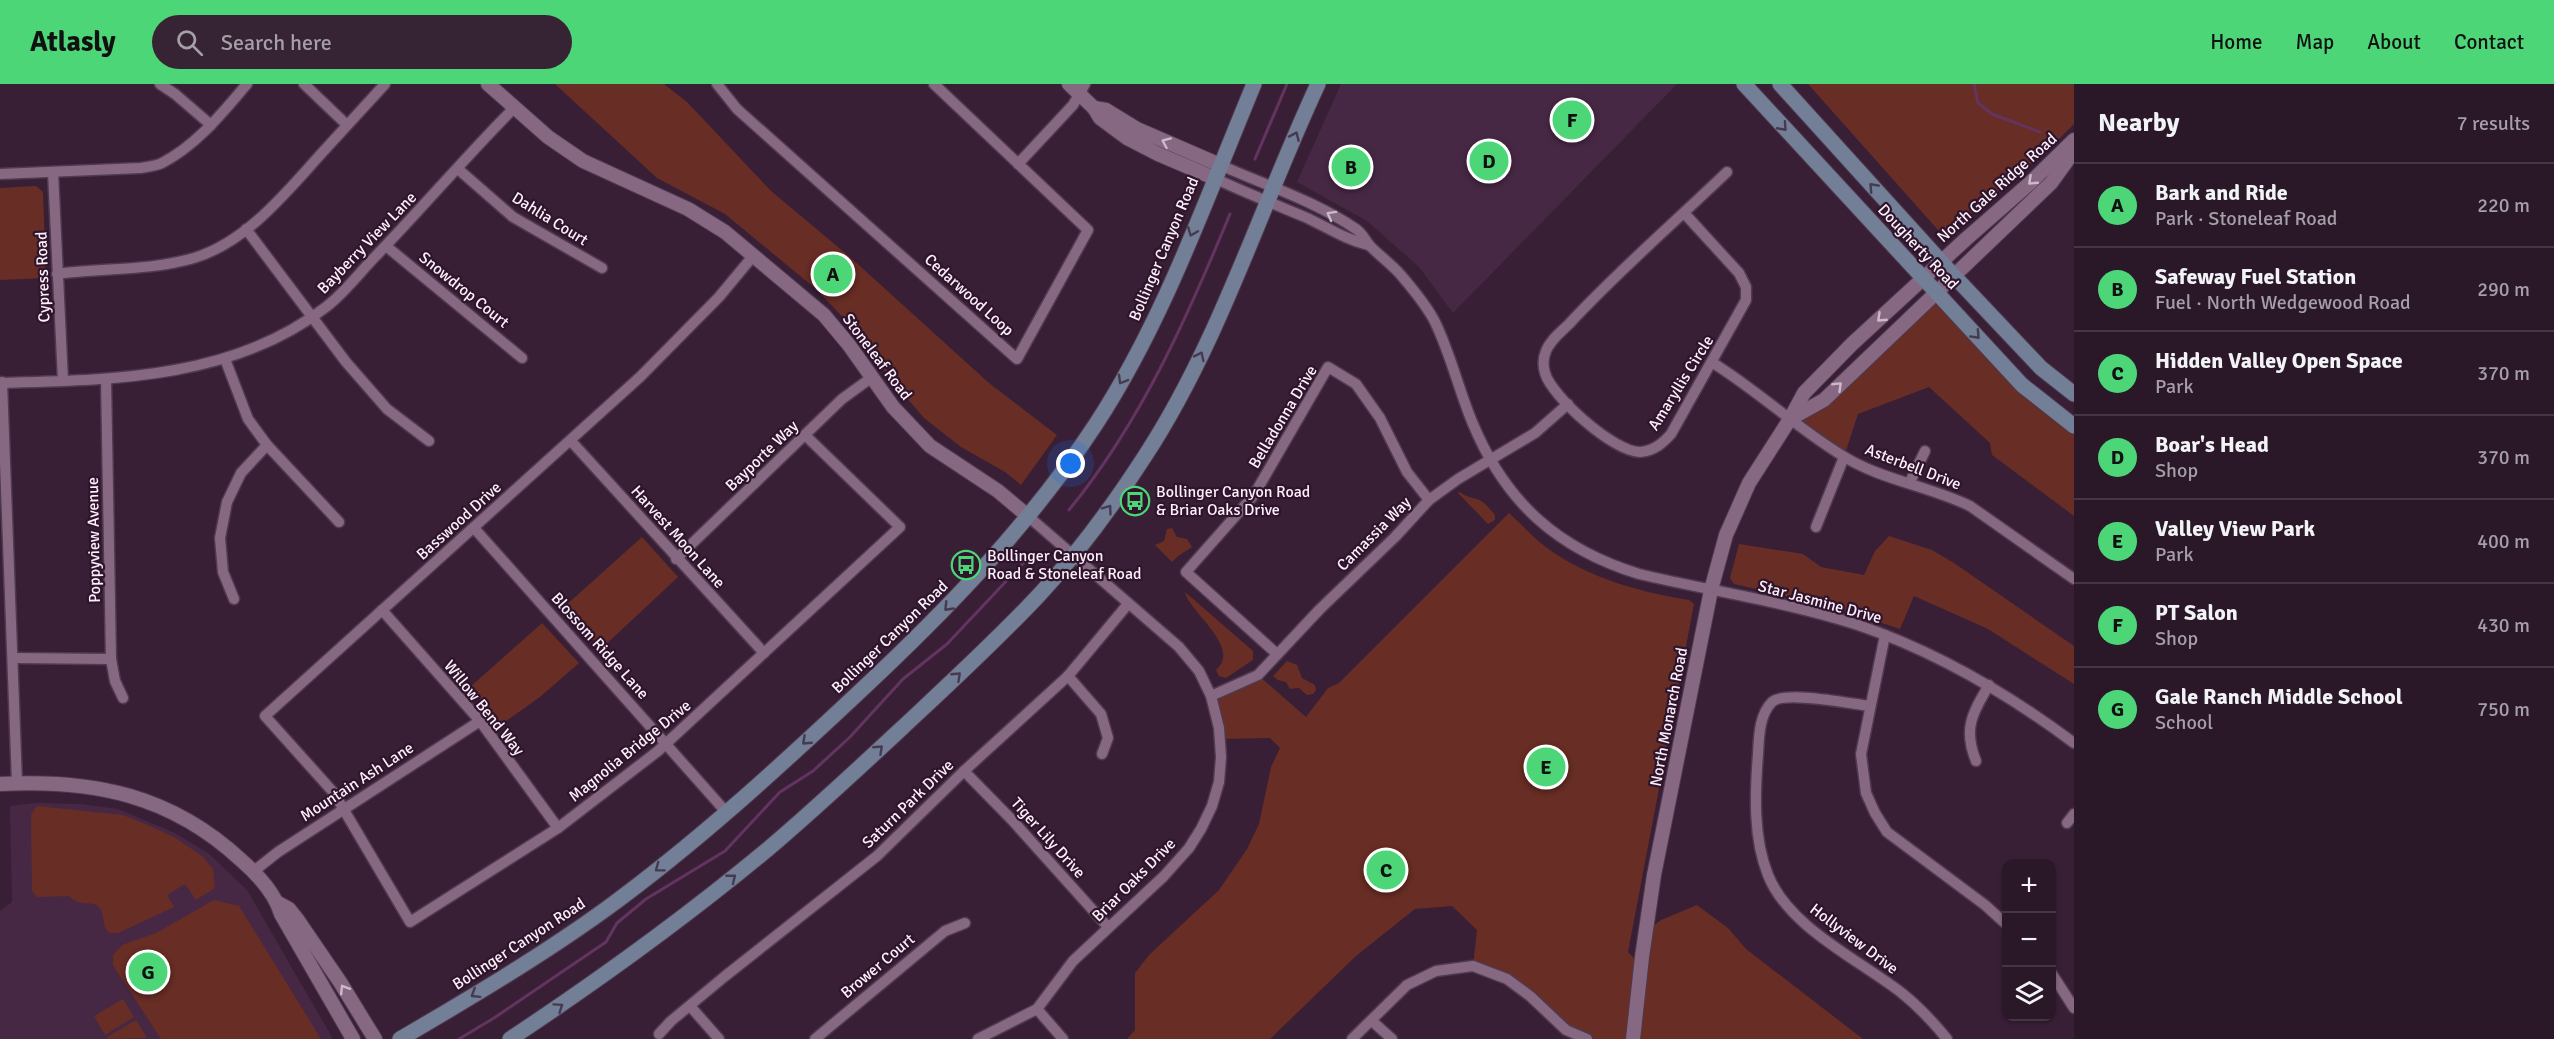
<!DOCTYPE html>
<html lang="en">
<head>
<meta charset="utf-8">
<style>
  body { margin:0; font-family:Signika,sans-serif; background:#362434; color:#f1f3f6 }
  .controls { position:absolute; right:18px; bottom:18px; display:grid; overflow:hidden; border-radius:12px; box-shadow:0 2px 4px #0004 }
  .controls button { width:54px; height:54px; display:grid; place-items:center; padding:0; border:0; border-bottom:2px solid #463645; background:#2a1728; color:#f1f3f6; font:30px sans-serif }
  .you { position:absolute; left:1071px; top:380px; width:21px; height:21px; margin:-15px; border:4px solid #fff; border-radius:50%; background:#1a73e8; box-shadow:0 0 0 9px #1a73e833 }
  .badge { display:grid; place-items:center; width:39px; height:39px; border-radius:50%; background:#4cd677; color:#111; font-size:20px; font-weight:700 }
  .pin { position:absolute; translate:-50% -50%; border:3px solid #fff; box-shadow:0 2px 6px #0006 }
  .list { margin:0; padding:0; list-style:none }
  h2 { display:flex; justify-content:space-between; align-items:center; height:78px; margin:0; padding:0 24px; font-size:26px }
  h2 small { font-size:20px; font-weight:400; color:#a59fa8 }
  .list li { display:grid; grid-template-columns:39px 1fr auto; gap:18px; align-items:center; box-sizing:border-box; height:84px; padding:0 24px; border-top:2px solid #463645 }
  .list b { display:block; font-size:22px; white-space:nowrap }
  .list p { margin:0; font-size:20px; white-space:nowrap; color:#a59fa8 }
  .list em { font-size:20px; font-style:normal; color:#a59fa8 }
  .icon { flex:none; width:33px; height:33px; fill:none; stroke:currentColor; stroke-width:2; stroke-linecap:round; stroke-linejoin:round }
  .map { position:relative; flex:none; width:2074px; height:955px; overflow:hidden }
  header { display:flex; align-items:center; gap:36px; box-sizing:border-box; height:84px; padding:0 30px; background:#4cd677; color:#111 }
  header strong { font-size:28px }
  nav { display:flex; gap:33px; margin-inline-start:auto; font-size:21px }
  .search { width:420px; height:54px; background:#362434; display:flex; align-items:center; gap:15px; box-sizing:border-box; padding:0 21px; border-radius:33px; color:#a59fa8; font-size:22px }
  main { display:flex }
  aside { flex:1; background:#2a1728 }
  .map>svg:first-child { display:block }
  .built { fill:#472844 }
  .green { fill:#682d24 }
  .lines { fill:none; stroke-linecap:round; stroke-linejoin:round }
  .stream { stroke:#643460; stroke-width:3 }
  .minor-casing { stroke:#4f3a4e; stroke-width:13 }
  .tertiary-casing { stroke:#4f3a4e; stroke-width:16 }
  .secondary-casing { stroke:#4f3a4e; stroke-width:17 }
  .minor { stroke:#866882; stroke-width:10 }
  .tertiary { stroke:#866882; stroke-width:14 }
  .secondary { stroke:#727f97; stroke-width:15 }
  .oneway { stroke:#463a51 }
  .oneway2 { stroke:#cdb9cb }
  .labels { text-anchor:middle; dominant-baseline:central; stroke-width:4.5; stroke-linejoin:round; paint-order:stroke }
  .street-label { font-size:16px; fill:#fdeffb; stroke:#2e152b }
  .poi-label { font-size:16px; fill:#fdeffb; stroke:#2e152b; text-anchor:start }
</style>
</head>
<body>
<header>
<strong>Atlasly</strong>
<div class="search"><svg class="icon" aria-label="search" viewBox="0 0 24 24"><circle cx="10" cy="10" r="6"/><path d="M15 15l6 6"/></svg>Search here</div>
<nav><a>Home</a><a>Map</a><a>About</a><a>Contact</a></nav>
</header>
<main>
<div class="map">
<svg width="2074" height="955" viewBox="0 0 2074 955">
  <rect width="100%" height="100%" fill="#381f36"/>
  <g class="built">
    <path d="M1341 0H1677L1453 229 1419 183 1367 137 1297 98Z"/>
    <path d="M35 719 81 720 118 725 175 749 208 769 247 806 333 955H0V827L12 818 10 722Z"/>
  </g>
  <g class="green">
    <path d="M555 0H664L687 18 771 107 850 173 989 299 1057 351 1021 401 1005 388 961 363 924 334 888 292 855 246 816 205 725 130 657 94Z"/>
    <path d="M1808 0H2074V40L2052 62 1953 145 1938 146Z"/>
    <path d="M36 102 43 108 46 194 0 196V104Z"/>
    <path d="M1936 208 2074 342V432L1992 371 1990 359 1929 303 1858 330 1844 373 1790 335 1824 316Z"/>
    <path d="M1460 408C1471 417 1479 411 1489 424 1493 430 1496 428 1495 436L1488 440 1458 409Z"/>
    <path d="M1509 429C1522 441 1535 456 1550 466 1591 495 1641 508 1689 516L1694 520 1628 868 1640 880 1646 847 1661 836 1697 821 1728 844 1746 865 1863 955H1587L1566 946 1530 912 1473 882 1477 846 1452 822 1415 825 1356 872 1270 955H1127L1135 946V889L1149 871 1219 806 1247 765 1259 740 1271 683 1280 664 1270 654 1220 655 1211 612 1258 591 1306 633 1328 604 1339 599Z"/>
    <path d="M1172 444 1177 453 1187 455 1192 463 1178 472 1172 478 1155 461 1164 457 1167 445Z"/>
    <path d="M1889 452 1932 466 1954 479 2074 562V600L1988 545 1914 512 1900 545 1831 522 1734 500 1730 494 1739 460 1803 470 1821 483 1864 491 1875 467Z"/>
    <path d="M642 453 678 493 601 565 564 523Z"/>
    <path d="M1185 508 1253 567V576L1226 594 1219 592 1216 586C1243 564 1188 527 1185 508Z"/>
    <path d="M542 539 579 579 540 613 499 642 470 603Z"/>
    <path d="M1287 577 1297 581 1302 594 1315 601 1316 606 1313 610 1307 611 1299 604 1290 605 1286 598 1278 596 1273 592Z"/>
    <path d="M37 722 123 731 150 742 174 753 202 772 213 785 215 804 196 816 185 800 167 811 174 823 118 849C99 852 107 832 99 823 92 816 81 824 69 812L37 813 32 807 31 731Z"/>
    <path d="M214 816 239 822 321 955H161L118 889 113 881V871L122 861 156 849Z"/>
    <path d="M123 915 134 933 105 951 94 932Z"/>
    <path d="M136 936 147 954 108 955 107 953Z"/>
  </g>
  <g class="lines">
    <g class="stream">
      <path d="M1974 0 1978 19 1992 30 2040 48"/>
      <path d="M1255 75 1287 0"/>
      <path d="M1069 426C1141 338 1187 234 1230 130"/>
      <path d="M459 955 494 934 606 858 617 839 646 815 725 767 780 708 813 687 850 653 903 595 947 560 1029 473"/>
    </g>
    <g class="minor-casing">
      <g id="minor">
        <path d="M160 0 175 10 211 41"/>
        <path d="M304 0 347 41"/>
        <path d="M717 0 737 25 1017 275 1088 146 934 0"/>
        <path d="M1018 80 1073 21 1085 0"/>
        <path d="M1220 81C1265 101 1315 117 1356 145 1362 149 1365 156 1370 162 1380 172 1391 180 1400 190 1412 204 1427 222 1435 238 1451 271 1459 307 1473 340 1506 419 1558 465 1639 490 1711 507 1787 518 1858 541 1937 568 2007 609 2074 659"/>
        <path d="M458 85 513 133 602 184"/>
        <path d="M53 88 63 297"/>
        <path d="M0 90 140 84C147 83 156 82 162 79 197 61 222 29 247 0"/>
        <path d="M1214 94C1244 108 1274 120 1305 133 1327 143 1346 156 1369 161"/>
        <path d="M1685 130 1739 189 1746 203V216L1671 350C1663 359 1654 367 1640 368 1614 368 1552 313 1545 289 1543 282 1543 274 1546 267 1550 256 1561 248 1569 240 1618 187 1675 138 1727 88"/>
        <path d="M246 145 346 278 387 325 429 357"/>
        <path d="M386 162 522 274"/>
        <path d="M753 172 719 213 640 293 265 632 334 709 410 838 558 744 658 667 900 443 805 351"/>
        <path d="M57 190C103 184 149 187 194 174 246 158 285 110 320 71 342 47 364 23 385 0"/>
        <path d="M225 275 248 335 267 361 339 438"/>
        <path d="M1713 279C1758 307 1797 344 1843 372 1881 396 1929 402 1970 422L2074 495"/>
        <path d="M106 295 111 575 115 597 123 614"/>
        <path d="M2 298 17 699"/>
        <path d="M0 299C112 296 233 295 326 223 343 210 357 192 371 177 420 127 465 73 514 24"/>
        <path d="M571 357 764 569"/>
        <path d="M1910 398 1925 367"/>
        <path d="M1816 443 1844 373"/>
        <path d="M474 444 727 729"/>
        <path d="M676 475 842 315 871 294"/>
        <path d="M234 515 223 488 220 454 227 418 241 389 267 361"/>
        <path d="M382 526 480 637 558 744"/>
        <path d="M1885 551 1861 670 1866 709 1875 729 1887 748 1985 821 2006 840"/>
        <path d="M1277 570 1186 488 1254 411 1328 283 1356 300 1380 334 1407 388 1429 416"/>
        <path d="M13 574 111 575"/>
        <path d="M1068 592 1101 630 1108 654 1102 670"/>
        <path d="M1211 612 1258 591 1320 525 1395 453 1429 416 1458 395 1535 349 1568 320"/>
        <path d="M1870 622C1852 620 1784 606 1772 618 1759 631 1759 653 1758 670 1755 709 1753 754 1768 791 1789 844 1860 876 1903 910 1919 923 1934 939 1947 955"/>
        <path d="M1976 677C1963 645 1972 630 1989 601"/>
        <path d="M964 687 1012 736 1108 843"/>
        <path d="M2067 739 2074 730"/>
        <path d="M254 787 278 768 480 637"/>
        <path d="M2052 890 2074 924"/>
        <path d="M690 922 719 955"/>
        <path d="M1037 925 1063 955"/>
        <path d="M1372 937 1392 955"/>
        <path d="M659 950 671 937 724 893 877 772 964 687 1068 592 1128 520"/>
        <path d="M815 955 945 847 965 839"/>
        <path d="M978 955 1037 925 1073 877 1164 792 1189 764 1201 745 1212 722 1219 698 1221 673 1219 644 1211 612 1199 587 1179 563 1029 433"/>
        <path d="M1352 955 1407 901 1436 887 1473 882 1507 895 1530 912 1566 946 1587 955"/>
      </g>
    </g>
    <g class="tertiary-casing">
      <g id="tertiary">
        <path d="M488 0 548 53 583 77 688 125 725 148 824 231 849 261 893 323 930 362 998 407 1029 433"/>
        <path d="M1069 0 1094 24 1100 34 1127 54 1158 70 1214 94"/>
        <path d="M1094 24 1106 26 1137 45 1220 81"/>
        <path d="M1790 335 1824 316 2051 99 2074 67"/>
        <path d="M0 700C93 695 171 711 241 776 257 790 275 809 281 830L353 955"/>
        <path d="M278 819 289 825 297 835 340 898 375 955"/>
        <path d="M1633 955 1642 873 1654 791 1711 506 1726 451 1749 399 1790 335 1804 309 1852 260 1966 155 2030 99 2074 56"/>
      </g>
    </g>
    <g class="secondary-casing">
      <g id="secondary">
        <path d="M1744 0 2022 301 2074 342"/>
        <path d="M1780 0 1954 192 2041 284 2074 310"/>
        <path d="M400 955C470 914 541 872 606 825 695 760 776 686 856 611 945 528 1029 442 1096 340 1164 236 1206 115 1254 0"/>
        <path d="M510 955C599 896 686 833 768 765 814 726 858 685 902 644 949 600 996 557 1040 510 1079 468 1114 420 1145 372 1220 257 1260 124 1318 0"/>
      </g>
    </g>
    <use href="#minor" class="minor"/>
    <use href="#tertiary" class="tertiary"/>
    <use href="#secondary" class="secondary"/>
  </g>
  <defs><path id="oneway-chevron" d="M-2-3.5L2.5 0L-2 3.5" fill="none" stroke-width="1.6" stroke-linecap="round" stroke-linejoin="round" transform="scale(1.5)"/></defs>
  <g class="oneway">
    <use href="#oneway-chevron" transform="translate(1783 43) rotate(48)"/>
    <use href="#oneway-chevron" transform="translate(1295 52) rotate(-66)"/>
    <use href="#oneway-chevron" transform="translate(1873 103) rotate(-133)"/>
    <use href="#oneway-chevron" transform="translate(1192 148) rotate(112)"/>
    <use href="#oneway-chevron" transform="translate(1976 251) rotate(47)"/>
    <use href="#oneway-chevron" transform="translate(1200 272) rotate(-64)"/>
    <use href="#oneway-chevron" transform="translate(1122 296) rotate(120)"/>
    <use href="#oneway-chevron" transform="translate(1108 425) rotate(-54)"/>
    <use href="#oneway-chevron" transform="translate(948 523) rotate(134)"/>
    <use href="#oneway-chevron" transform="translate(957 592) rotate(-43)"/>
    <use href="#oneway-chevron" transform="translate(806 657) rotate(137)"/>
    <use href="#oneway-chevron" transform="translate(879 665) rotate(-43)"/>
    <use href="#oneway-chevron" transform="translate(659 784) rotate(143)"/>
    <use href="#oneway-chevron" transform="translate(732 794) rotate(-39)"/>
    <use href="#oneway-chevron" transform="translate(475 910) rotate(148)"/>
    <use href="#oneway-chevron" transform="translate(559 923) rotate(-34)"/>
  </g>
  <g class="oneway2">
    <use href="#oneway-chevron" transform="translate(1166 58) rotate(-156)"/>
    <use href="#oneway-chevron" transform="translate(2032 97) rotate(137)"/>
    <use href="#oneway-chevron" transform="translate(1331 131) rotate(-151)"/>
    <use href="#oneway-chevron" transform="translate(1881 234) rotate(137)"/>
    <use href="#oneway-chevron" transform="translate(1838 302) rotate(-44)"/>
    <use href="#oneway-chevron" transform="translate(344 905) rotate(-122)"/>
  </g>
  <defs>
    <g id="bus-ring" transform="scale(1.5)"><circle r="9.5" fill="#2e152b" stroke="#4cd677" stroke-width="1.5"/><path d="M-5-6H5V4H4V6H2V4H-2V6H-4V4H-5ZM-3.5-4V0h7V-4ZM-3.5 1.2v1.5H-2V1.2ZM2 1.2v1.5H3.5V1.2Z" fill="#4cd677"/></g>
  </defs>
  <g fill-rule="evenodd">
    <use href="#bus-ring" x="1135" y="417"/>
    <use href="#bus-ring" x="966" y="481"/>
  </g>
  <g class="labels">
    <g class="street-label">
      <text transform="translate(1997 104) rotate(-42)">North Gale Ridge Road</text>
      <text transform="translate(550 135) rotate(32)">Dahlia Court</text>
      <text transform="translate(367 159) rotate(-46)">Bayberry View Lane</text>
      <text transform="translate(1918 163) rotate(47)">Dougherty Road</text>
      <text transform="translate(1164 165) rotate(-67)">Bollinger Canyon Road</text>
      <text transform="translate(43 193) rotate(-92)">Cypress Road</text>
      <text transform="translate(464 206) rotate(39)">Snowdrop Court</text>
      <text transform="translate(969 211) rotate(42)">Cedarwood Loop</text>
      <text transform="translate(877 273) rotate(53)">Stoneleaf Road</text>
      <text transform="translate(1681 299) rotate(-58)">Amaryllis Circle</text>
      <text transform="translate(1283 333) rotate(-59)">Belladonna Drive</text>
      <text transform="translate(762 372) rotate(-44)">Bayporte Way</text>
      <text transform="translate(1913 383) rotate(21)">Asterbell Drive</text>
      <text transform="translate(459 437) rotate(-42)">Basswood Drive</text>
      <text transform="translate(1374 450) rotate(-45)">Camassia Way</text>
      <text transform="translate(678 453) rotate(48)">Harvest Moon Lane</text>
      <text transform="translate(94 456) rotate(-91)">Poppyview Avenue</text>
      <text transform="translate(1820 518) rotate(15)">Star Jasmine Drive</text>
      <text transform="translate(890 553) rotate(-44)">Bollinger Canyon Road</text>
      <text transform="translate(600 562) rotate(48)">Blossom Ridge Lane</text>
      <text transform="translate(484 624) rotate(51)">Willow Bend Way</text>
      <text transform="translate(1669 633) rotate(-79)">North Monarch Road</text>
      <text transform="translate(630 667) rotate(-39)">Magnolia Bridge Drive</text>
      <text transform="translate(357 698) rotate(-33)">Mountain Ash Lane</text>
      <text transform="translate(908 720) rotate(-44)">Saturn Park Drive</text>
      <text transform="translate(1048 754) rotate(48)">Tiger Lily Drive</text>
      <text transform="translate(1134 796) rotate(-45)">Briar Oaks Drive</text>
      <text transform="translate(1854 855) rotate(37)">Hollyview Drive</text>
      <text transform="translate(519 860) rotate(-33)">Bollinger Canyon Road</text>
      <text transform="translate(878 882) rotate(-40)">Brower Court</text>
    </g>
    <g class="poi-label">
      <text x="1156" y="408">Bollinger Canyon Road<tspan x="1156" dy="18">&amp; Briar Oaks Drive</tspan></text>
      <text x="987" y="472">Bollinger Canyon<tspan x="987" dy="18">Road &amp; Stoneleaf Road</tspan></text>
    </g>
  </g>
</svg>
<div class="controls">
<button>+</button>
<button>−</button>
<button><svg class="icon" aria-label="layers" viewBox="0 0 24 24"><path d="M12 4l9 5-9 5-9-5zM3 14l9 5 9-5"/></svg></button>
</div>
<div class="you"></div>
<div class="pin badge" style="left:833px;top:190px">A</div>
<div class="pin badge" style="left:1351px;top:83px">B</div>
<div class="pin badge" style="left:1386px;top:786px">C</div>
<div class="pin badge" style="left:1489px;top:77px">D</div>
<div class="pin badge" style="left:1546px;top:683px">E</div>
<div class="pin badge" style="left:1572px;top:36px">F</div>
<div class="pin badge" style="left:148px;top:888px">G</div>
</div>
<aside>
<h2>Nearby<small>7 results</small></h2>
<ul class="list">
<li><span class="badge">A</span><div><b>Bark and Ride</b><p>Park · Stoneleaf Road</p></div><em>220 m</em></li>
<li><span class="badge">B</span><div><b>Safeway Fuel Station</b><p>Fuel · North Wedgewood Road</p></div><em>290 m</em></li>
<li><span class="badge">C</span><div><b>Hidden Valley Open Space</b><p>Park</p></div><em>370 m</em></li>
<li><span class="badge">D</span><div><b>Boar's Head</b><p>Shop</p></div><em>370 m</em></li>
<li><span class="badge">E</span><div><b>Valley View Park</b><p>Park</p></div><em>400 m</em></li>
<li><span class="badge">F</span><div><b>PT Salon</b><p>Shop</p></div><em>430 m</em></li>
<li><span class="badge">G</span><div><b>Gale Ranch Middle School</b><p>School</p></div><em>750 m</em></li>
</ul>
</aside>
</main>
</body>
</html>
